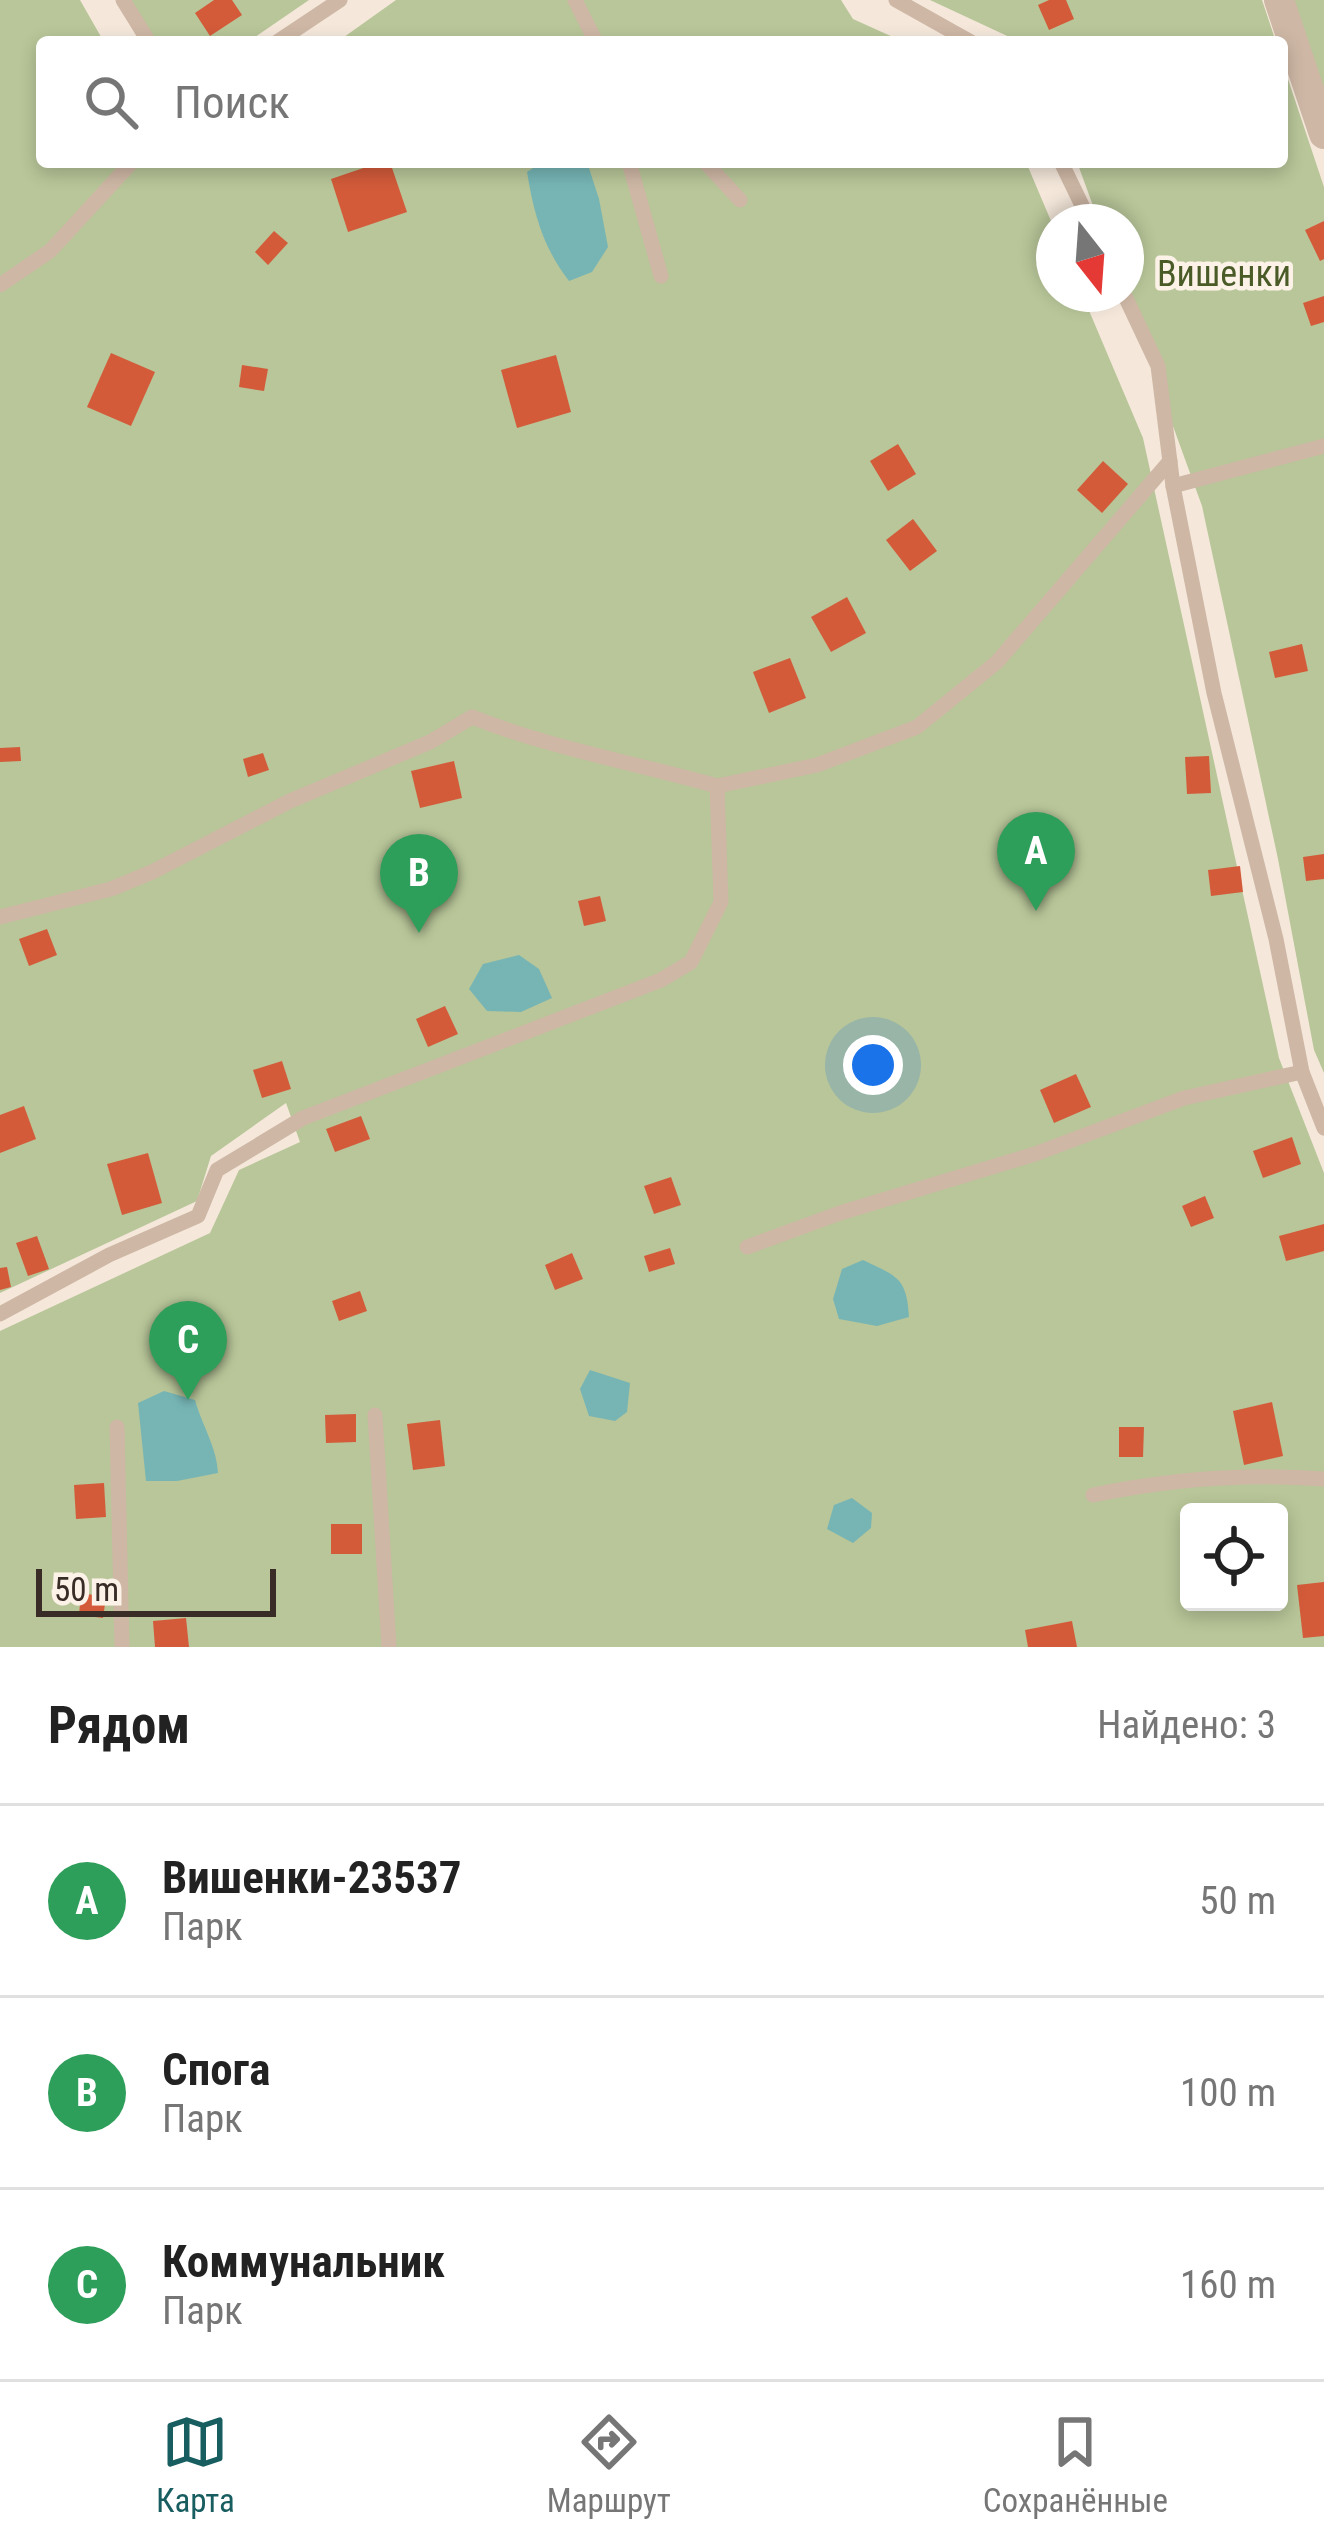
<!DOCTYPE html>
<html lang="ru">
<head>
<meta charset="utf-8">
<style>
  body { margin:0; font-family:"Roboto Condensed",sans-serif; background:#f2f2f2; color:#222 }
  .controls { position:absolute; right:36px; bottom:36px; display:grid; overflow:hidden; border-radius:12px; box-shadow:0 6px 18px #0003 }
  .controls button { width:108px; height:108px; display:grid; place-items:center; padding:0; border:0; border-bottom:3px solid #e0e0e0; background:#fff; color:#222; font:60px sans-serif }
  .compass { position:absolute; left:1036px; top:204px; width:108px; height:108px; border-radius:50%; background:#fff; box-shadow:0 6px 18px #0003; rotate:163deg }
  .scale { position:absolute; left:36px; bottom:30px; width:240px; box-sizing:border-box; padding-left:12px; border:6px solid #392c27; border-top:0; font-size:33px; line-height:42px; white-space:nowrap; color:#392c27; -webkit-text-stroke:9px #fcf2e8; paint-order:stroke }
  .you { position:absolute; left:873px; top:1065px; width:42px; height:42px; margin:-30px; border:9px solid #fff; border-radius:50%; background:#1a73e8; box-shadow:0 0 0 18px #1a73e833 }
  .badge { display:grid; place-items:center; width:78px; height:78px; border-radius:50%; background:#185d60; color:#fff; font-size:39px; font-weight:700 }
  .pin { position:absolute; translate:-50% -99px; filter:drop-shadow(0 3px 6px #0008) }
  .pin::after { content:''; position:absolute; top:63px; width:42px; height:36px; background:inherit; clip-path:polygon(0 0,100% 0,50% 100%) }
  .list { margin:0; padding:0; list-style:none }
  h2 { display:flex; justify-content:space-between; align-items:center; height:156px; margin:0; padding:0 48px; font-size:51px }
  h2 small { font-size:39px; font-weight:400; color:#767676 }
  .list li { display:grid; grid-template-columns:78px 1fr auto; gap:36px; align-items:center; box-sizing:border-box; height:192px; padding:0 48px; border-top:3px solid #e0e0e0 }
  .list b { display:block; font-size:45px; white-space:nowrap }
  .list p { margin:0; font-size:39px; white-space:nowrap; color:#767676 }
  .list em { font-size:39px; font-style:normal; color:#767676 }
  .icon { flex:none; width:66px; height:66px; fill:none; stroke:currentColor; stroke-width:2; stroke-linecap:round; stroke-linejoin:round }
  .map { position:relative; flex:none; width:1324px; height:1647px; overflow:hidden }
  .search { position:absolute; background:#fff; box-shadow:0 6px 18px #0003; left:36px; right:36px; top:36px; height:132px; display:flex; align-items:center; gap:30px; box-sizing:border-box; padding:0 42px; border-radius:12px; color:#767676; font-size:45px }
  .sheet { height:732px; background:#fff }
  nav { display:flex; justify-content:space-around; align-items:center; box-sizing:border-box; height:168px; border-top:3px solid #e0e0e0; background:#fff; font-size:33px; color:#767676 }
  nav a { display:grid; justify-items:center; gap:6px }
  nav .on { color:#185d60 }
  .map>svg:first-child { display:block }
  .green { fill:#b8c699; fill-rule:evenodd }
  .water { fill:#77b5b5 }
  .building { fill:#d35b3a }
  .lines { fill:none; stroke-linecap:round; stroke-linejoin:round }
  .lane { stroke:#ceb7a5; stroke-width:15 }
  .street { stroke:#ceb7a5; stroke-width:30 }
  .labels { text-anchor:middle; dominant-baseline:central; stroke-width:9; stroke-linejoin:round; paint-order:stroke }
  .park-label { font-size:36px; fill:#4a5b28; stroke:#fcf2e8 }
</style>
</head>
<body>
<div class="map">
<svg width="1324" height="1647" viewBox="0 0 1324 1647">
  <rect width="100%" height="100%" fill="#f5e8db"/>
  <g class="green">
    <path d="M0 0H80L104 42H42V162H1026L1054 228V294H1082L1143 438 1279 1058 1324 1173V1647H0V1331L210 1233 239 1170 300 1142 286 1103 211 1156 197 1201 0 1293ZM1189 1512H1279V1602H1189Z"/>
    <path d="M124 0H309L248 42H146Z"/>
    <path d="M396 0H841L853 19 904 42H337Z"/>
    <path d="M930 0H1262L1276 42H1020Z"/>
    <path d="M1291 0H1324V99Z"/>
    <path d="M1282 61 1324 187V1073L1314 1050 1278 859 1202 506 1125 294 1126 222H1099L1077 162H1282Z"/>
  </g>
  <g class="water">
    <path d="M542 162H587L599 199 608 247 592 272 569 281C543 247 534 215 527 172Z"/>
    <path d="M519 955 539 969 552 998 521 1012 487 1011 469 989 483 964Z"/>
    <path d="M863 1260C896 1276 907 1277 909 1317L877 1326 839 1319 833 1299 842 1269Z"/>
    <path d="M590 1370 630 1383 627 1412 615 1421 589 1416 580 1389Z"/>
    <path d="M164 1391 195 1400C202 1425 217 1448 218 1473L177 1481H146L138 1403Z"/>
    <path d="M852 1498 872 1513 871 1528 853 1543 827 1529 834 1505Z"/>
  </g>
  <g class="building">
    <path d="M214 0H232L242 15 210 36 195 13Z"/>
    <path d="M1049 0H1066L1074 19 1049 30 1038 5Z"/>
    <path d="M381 162H390L407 212 348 232 331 179Z"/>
    <path d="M1324 221V259L1320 261 1305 230Z"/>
    <path d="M274 231 288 243 268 265 255 252Z"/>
    <path d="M1324 296V322L1311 326 1303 303Z"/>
    <path d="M111 353 155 372 131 426 87 407Z"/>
    <path d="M556 355 571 412 517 428 501 370Z"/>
    <path d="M242 365 268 369 264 391 239 387Z"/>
    <path d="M898 444 916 474 888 491 870 461Z"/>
    <path d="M1103 461 1128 484 1102 513 1077 490Z"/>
    <path d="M913 519 937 551 910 571 886 540Z"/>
    <path d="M847 597 866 633 831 652 811 617Z"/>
    <path d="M1302 644 1308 671 1275 678 1269 652Z"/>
    <path d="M790 658 806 698 769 713 753 672Z"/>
    <path d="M20 747 21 761 0 762V748Z"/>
    <path d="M263 753 269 770 248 777 243 759Z"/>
    <path d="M1209 756 1211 793 1187 794 1185 757Z"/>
    <path d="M454 761 462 798 420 808 411 771Z"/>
    <path d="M1324 854V879L1306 881 1303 857Z"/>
    <path d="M1240 866 1243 892 1211 896 1208 870Z"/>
    <path d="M600 896 606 921 584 926 578 901Z"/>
    <path d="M47 929 57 955 29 966 19 939Z"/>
    <path d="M445 1006 458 1034 428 1047 416 1019Z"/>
    <path d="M282 1061 291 1089 262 1098 253 1070Z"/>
    <path d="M1076 1074 1091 1107 1054 1123 1040 1090Z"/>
    <path d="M24 1106 36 1139 0 1153V1115Z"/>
    <path d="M361 1116 370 1139 335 1152 326 1129Z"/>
    <path d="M1292 1137 1301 1164 1263 1178 1253 1151Z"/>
    <path d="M148 1153 162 1203 122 1215 107 1164Z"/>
    <path d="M671 1177 681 1205 654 1214 644 1186Z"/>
    <path d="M1205 1196 1214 1218 1191 1227 1182 1206Z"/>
    <path d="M1324 1224V1251L1286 1261 1279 1236Z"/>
    <path d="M37 1236 49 1269 28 1276 16 1243Z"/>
    <path d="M670 1248 675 1264 649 1272 644 1256Z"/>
    <path d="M572 1253 583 1279 555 1290 545 1265Z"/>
    <path d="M7 1267 11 1287 0 1290V1268Z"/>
    <path d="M360 1291 367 1311 339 1321 332 1301Z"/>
    <path d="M1272 1402 1283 1456 1244 1465 1233 1411Z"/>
    <path d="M356 1414V1442L326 1443 325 1415Z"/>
    <path d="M440 1420 445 1466 413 1470 407 1424Z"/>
    <path d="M1119 1427H1144L1143 1457H1119Z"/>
    <path d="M104 1483 106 1517 76 1519 74 1485Z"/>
    <rect x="331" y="1524" width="31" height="30"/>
    <path d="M1324 1582V1636L1303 1638 1297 1585Z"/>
    <path d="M81 1593 106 1597 103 1618 79 1615Z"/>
    <path d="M186 1618 189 1647H155L153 1621Z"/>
    <path d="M1072 1621 1077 1647H1028L1025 1630Z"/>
  </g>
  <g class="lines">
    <g class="lane">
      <path d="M123 0 149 42"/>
      <path d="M575 0 596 42"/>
      <path d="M896 0 971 42"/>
      <path d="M277 42 340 0"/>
      <path d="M629 162 661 276"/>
      <path d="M705 162 740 200"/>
      <path d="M1061 162 1090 222"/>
      <path d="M0 285 50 251 132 162"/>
      <path d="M1124 294 1158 366 1173 486 1214 693 1276 939 1302 1072 1324 1128"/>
      <path d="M1173 486 1324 446"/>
      <path d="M717 786 817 765 917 727 997 662 1170 461"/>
      <path d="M0 917 111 889 152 872 290 801 430 742 472 717C550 748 636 763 717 786L721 902 691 962 661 980 303 1118 217 1170 198 1216 109 1255 0 1314"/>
      <path d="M747 1247 840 1213 1035 1154 1184 1098 1302 1072"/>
      <path d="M375 1415 389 1647"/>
      <path d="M117 1427 122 1647"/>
      <path d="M1093 1495C1170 1479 1246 1473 1324 1479"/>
    </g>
    <path class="street" d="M1279 0 1324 134"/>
  </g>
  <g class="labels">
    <g class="park-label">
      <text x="1224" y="274">Вишенки</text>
    </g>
  </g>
</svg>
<div class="controls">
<button><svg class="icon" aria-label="locate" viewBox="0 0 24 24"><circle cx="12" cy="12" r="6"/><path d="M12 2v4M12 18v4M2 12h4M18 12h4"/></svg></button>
</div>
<svg class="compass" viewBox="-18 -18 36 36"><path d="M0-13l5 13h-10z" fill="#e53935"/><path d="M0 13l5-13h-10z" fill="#767676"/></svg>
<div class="scale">50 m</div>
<div class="you"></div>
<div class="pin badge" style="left:1036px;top:911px;background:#2e9e5b">A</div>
<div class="pin badge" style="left:419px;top:933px;background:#2e9e5b">B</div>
<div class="pin badge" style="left:188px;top:1400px;background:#2e9e5b">C</div>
<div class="search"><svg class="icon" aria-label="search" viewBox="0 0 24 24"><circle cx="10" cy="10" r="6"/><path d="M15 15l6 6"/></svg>Поиск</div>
</div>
<section class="sheet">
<h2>Рядом<small>Найдено: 3</small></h2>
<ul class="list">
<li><span class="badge" style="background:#2e9e5b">A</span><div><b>Вишенки-23537</b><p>Парк</p></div><em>50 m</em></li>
<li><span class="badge" style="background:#2e9e5b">B</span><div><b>Спога</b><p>Парк</p></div><em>100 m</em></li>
<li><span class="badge" style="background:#2e9e5b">C</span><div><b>Коммунальник</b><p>Парк</p></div><em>160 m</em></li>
</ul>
</section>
<nav>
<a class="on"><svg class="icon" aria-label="map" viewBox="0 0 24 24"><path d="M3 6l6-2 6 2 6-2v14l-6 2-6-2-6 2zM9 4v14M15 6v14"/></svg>Карта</a>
<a><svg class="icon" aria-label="directions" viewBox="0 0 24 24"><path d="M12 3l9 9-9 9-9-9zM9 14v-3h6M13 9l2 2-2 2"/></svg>Маршрут</a>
<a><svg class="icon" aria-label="saved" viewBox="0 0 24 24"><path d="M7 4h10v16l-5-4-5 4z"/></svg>Сохранённые</a>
</nav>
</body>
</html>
